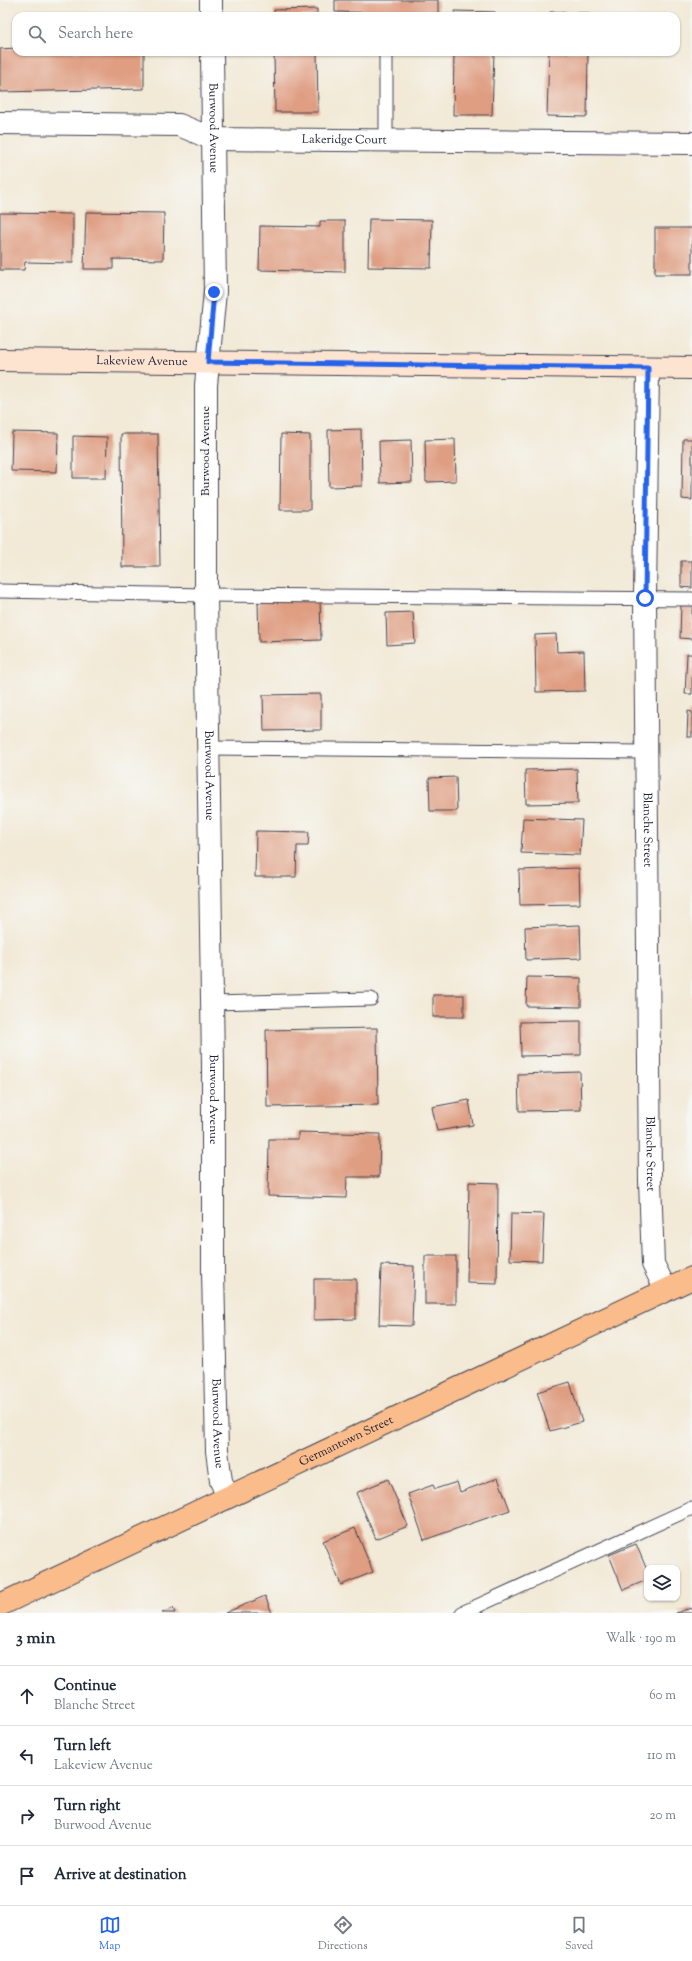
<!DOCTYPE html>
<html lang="en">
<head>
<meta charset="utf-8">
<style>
  body { margin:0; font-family:"Sorts Mill Goudy",serif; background:#f6f6f7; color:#1f2937 }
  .controls { position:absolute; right:12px; bottom:12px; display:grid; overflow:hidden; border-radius:8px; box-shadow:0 1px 3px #0004 }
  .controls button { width:36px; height:36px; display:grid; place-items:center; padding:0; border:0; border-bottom:1px solid #e0e1e3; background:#fff; color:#1f2937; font:20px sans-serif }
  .stop { position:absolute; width:12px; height:12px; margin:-9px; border:3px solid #2563eb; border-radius:50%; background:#fff }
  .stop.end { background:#2563eb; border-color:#fff; box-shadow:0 1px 4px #0008 }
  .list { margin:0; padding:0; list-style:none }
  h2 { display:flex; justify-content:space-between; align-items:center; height:52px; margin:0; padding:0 16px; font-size:17px }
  h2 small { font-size:13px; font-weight:400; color:#747a83 }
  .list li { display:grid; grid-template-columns:26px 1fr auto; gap:12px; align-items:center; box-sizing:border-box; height:60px; padding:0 16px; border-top:1px solid #e0e1e3 }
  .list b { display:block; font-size:15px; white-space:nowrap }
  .list p { margin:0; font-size:13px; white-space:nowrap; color:#747a83 }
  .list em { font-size:13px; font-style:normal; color:#747a83 }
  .icon { flex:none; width:22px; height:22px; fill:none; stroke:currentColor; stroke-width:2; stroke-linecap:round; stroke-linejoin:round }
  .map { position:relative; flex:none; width:692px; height:1613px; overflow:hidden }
  .search { position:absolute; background:#fff; box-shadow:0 1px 3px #0004; left:12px; right:12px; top:12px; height:44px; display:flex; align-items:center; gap:10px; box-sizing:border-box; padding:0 14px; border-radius:12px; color:#747a83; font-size:15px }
  .sheet { height:292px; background:#fff }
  nav { display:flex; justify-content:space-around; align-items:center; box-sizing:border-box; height:56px; border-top:1px solid #e0e1e3; background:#fff; font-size:11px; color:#747a83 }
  nav a { display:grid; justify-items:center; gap:2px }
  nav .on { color:#2563eb }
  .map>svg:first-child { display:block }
  .building { fill:#df9d81 }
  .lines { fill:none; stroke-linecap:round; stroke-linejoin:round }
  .lane-casing { stroke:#414052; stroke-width:15 }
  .street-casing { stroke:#414052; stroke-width:24 }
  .secondary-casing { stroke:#414052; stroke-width:24 }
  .primary-casing { stroke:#414052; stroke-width:24 }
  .lane { stroke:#fff; stroke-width:13 }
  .street { stroke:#fff; stroke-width:22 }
  .secondary { stroke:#fde4d0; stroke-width:22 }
  .primary { stroke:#f9bc8a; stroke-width:22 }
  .route { stroke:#2563eb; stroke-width:5 }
  .labels { text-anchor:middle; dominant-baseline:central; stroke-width:3; stroke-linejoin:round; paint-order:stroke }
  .street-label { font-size:12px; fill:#22223b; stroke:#f6f6f2 }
</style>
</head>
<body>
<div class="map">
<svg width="692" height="1613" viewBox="0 0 692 1613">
  <rect width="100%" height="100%" fill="#f6f6f2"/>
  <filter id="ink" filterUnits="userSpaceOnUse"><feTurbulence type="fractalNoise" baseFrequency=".025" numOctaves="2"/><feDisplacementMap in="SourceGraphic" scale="8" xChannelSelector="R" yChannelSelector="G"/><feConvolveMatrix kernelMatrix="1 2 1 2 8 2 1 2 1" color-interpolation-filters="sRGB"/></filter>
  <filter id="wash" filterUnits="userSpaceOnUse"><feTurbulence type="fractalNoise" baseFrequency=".012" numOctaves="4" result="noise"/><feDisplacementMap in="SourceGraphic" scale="16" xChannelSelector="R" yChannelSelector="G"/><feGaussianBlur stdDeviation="0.9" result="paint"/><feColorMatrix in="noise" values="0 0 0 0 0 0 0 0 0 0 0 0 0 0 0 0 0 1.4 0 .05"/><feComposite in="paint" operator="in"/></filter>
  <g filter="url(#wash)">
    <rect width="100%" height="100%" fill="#f2e9d6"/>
    <g id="blocks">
      <g class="building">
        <path d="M335 0H438V14L335 12Z"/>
        <path d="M317 9V16H274V10Z"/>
        <path d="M455 11 495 12 494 16H455Z"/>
        <path d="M550 12 589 13V16H550Z"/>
        <path d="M16 48V52H144V89L0 92V49Z"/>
        <path d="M274 52H317L318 112H275Z"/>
        <path d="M454 52H494L492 115H453Z"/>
        <path d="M549 52H588L587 117 547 116Z"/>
        <path d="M86 212 164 213 163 260 113 259V269H84Z"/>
        <path d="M0 213 73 214V263L25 262 24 270H0Z"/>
        <path d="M369 219 432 220 431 268 368 267Z"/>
        <path d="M320 221H345V272L259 270 260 226 320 227Z"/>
        <rect x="655" y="228" width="37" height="46"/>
        <path d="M361 429 362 486 329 487 328 430Z"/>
        <path d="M12 432 58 433 57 472 11 471Z"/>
        <path d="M121 434H158L160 567H122Z"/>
        <path d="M281 434 310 435V510H280Z"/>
        <path d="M73 436 107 437 106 478H73Z"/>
        <path d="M455 439 456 481 426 482 425 440Z"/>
        <path d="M683 439H692V500L682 499Z"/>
        <path d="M411 440 412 482 380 483 379 441Z"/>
        <path d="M681 561H692V588L681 587Z"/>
        <path d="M320 599 321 640 259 642 258 601Z"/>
        <path d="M681 604H692V639L680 638Z"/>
        <path d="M413 612 415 643 387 645 386 613Z"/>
        <path d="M556 634 557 652 584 651 585 691 536 692 535 635Z"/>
        <path d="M687 654H692V694H685Z"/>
        <path d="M321 694V730L264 731 263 695Z"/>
        <path d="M688 711 692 712V737H687Z"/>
        <path d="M577 769 578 803 526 804 525 770Z"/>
        <path d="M456 777 457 811H430L429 778Z"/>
        <path d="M523 818 582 820 580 855 521 853Z"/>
        <path d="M256 831 309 832 308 846H297L296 877H255Z"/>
        <path d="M579 868 580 904 520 905 519 870Z"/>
        <path d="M580 925 581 958 526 960 525 927Z"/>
        <path d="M527 977 581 978V1007L526 1006Z"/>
        <rect x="433" y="995" width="31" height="22"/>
        <path d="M581 1021V1055L521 1056 520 1022Z"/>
        <path d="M377 1028 378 1105 267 1107 266 1030Z"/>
        <path d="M580 1072 581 1110 519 1111 518 1074Z"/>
        <path d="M469 1100 473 1125 437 1131 432 1107Z"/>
        <path d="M298 1132 380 1134 379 1177H347L346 1198 268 1196 269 1139H298Z"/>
        <path d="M469 1182 498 1183 497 1284 467 1283Z"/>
        <path d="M511 1213 544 1214 542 1261 510 1260Z"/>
        <rect x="425" y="1256" width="31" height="48"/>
        <path d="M381 1265 414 1266 412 1326 379 1325Z"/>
        <path d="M314 1279H356V1319L314 1320Z"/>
        <path d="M570 1382 582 1422 550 1431 537 1392Z"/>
        <path d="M498 1478 510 1510 424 1540 408 1494 433 1485 435 1489 457 1482 460 1492Z"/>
        <path d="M388 1479 408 1526 376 1539 356 1493Z"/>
        <path d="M355 1528 373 1572 341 1585 323 1541Z"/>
        <path d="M636 1544 647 1570V1580L623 1590 609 1555Z"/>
        <path d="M265 1596 272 1613H225Z"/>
        <path d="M173 1608 175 1613H162Z"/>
        <path d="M691 1608 692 1613H676Z"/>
      </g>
    </g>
  </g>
  <g filter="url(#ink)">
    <use href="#blocks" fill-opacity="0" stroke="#414052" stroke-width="1"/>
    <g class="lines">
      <g class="lane-casing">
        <g id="lane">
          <path d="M386 52V140"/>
          <path d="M0 591 206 595 692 599"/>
          <path d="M208 748 646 752"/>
          <path d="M212 1003 371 999"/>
          <path d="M462 1613 692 1508"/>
        </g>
      </g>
      <g class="street-casing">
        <g id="street">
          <path d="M211 0V16"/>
          <path id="s1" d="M212 52 215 292 206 385V595L213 1065V1271L217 1451 221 1481 228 1497"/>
          <path id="s2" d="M0 123 179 125 213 139 692 143"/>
          <path id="s3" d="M648 368 645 598 650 1181 653 1264 666 1290"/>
        </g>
      </g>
      <g class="secondary-casing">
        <g id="secondary">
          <path id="s4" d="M0 360 692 368"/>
        </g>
      </g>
      <g class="primary-casing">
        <g id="primary">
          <path id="s5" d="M0 1605 692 1278"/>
        </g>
      </g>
      <use href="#lane" class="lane"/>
      <use href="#street" class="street"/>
      <use href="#secondary" class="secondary"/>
      <use href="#primary" class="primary"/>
    </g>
  </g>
  <g class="lines" filter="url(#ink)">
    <path class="route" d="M214 292 208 362 648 368 645 598"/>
  </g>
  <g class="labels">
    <g class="street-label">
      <text stroke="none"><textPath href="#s1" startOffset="76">Burwood Avenue</textPath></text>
      <text stroke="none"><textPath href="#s2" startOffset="347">Lakeridge Court</textPath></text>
      <text stroke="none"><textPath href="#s4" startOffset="142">Lakeview Avenue</textPath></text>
      <text transform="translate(206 451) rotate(-90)">Burwood Avenue</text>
      <text stroke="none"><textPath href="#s1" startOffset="724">Burwood Avenue</textPath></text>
      <text stroke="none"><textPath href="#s3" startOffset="462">Blanche Street</textPath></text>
      <text stroke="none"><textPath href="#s1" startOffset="1048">Burwood Avenue</textPath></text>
      <text stroke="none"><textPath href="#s3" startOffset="786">Blanche Street</textPath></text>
      <text stroke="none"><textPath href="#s1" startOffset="1372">Burwood Avenue</textPath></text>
      <text stroke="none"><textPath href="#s5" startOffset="383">Germantown Street</textPath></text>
    </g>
  </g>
</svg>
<div class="controls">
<button><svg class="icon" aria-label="layers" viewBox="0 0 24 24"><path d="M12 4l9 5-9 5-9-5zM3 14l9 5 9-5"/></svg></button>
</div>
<div class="stop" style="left:645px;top:598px"></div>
<div class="stop end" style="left:214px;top:292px"></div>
<div class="search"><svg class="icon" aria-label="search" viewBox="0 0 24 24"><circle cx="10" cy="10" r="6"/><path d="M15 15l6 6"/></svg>Search here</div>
</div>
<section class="sheet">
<h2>3 min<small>Walk · 190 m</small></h2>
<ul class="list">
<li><svg class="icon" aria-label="ahead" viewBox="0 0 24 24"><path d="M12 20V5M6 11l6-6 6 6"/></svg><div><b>Continue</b><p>Blanche Street</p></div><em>60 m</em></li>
<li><svg class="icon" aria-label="left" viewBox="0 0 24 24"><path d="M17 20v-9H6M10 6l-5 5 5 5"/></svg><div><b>Turn left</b><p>Lakeview Avenue</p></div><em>110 m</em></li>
<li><svg class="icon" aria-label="right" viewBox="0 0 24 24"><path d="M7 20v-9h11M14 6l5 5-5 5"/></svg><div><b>Turn right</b><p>Burwood Avenue</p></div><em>20 m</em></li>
<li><svg class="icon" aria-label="arrive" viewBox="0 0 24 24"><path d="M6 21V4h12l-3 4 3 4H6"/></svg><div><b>Arrive at destination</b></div></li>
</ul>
</section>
<nav>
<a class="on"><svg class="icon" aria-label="map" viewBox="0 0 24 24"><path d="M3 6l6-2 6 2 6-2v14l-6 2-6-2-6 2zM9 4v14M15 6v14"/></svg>Map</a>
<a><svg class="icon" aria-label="directions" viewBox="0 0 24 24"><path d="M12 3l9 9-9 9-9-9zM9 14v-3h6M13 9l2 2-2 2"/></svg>Directions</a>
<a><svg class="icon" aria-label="saved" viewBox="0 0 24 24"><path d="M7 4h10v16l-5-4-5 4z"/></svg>Saved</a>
</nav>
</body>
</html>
